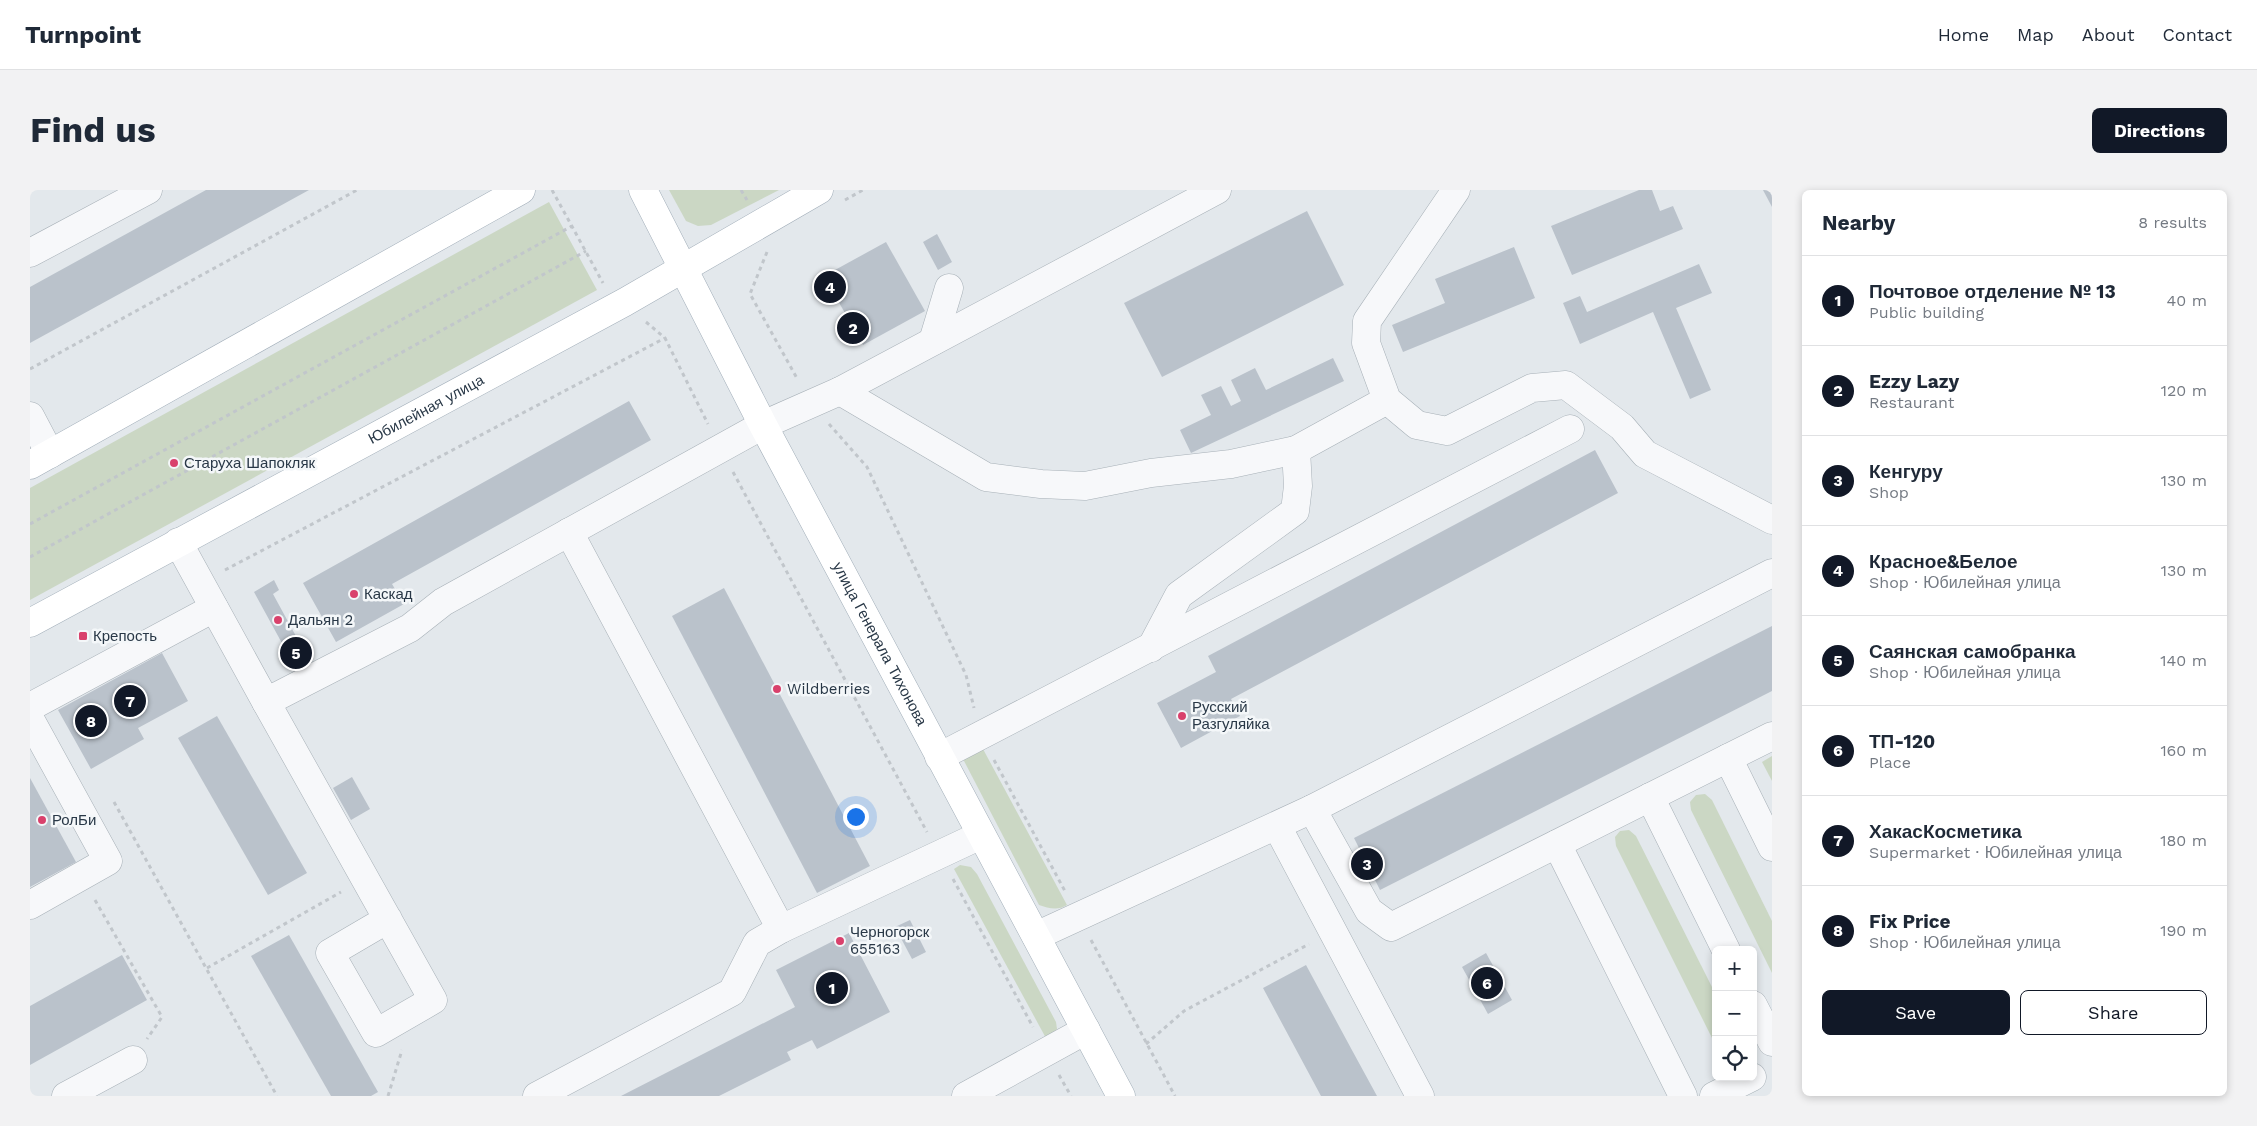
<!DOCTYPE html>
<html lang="en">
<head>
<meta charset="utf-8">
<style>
  body { margin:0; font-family:"Work Sans",sans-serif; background:#f2f2f3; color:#1f2937 }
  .controls { position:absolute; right:15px; bottom:15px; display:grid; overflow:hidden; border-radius:8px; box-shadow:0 2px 8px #0003 }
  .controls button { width:45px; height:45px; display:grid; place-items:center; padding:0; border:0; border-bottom:1px solid #e0e1e3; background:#fff; color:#1f2937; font:25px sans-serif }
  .you { position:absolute; left:825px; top:626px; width:18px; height:18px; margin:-12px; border:4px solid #fff; border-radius:50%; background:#1a73e8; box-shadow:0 0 0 8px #1a73e833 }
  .badge { display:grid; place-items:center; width:32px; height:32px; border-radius:50%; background:#111827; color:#fff; font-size:16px; font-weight:700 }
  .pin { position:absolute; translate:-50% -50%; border:2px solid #fff; box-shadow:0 1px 5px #0006 }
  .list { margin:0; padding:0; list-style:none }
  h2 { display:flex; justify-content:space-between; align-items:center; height:65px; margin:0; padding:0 20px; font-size:21px }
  h2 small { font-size:16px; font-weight:400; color:#747a83 }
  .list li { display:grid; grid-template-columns:32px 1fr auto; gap:15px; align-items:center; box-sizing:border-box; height:90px; padding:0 20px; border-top:1px solid #e0e1e3 }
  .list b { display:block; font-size:19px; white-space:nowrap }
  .list p { margin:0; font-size:16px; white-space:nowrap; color:#747a83 }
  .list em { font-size:16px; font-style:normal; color:#747a83 }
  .actions { display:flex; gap:10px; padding:15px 20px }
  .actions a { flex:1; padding:11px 0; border:1px solid #111827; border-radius:8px; text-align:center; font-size:18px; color:#111827 }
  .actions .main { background:#111827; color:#fff }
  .icon { flex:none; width:28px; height:28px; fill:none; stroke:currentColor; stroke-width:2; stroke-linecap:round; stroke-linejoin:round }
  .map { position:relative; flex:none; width:1742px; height:906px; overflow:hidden; border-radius:8px }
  header { display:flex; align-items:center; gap:30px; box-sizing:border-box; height:70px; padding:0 25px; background:#fff; border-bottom:1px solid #e0e1e3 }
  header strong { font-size:24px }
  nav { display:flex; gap:28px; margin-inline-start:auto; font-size:18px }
  .intro { display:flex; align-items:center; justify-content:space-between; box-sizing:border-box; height:120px; padding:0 30px }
  h1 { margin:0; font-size:35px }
  .button { padding:12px 22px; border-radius:8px; background:#111827; color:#fff; font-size:18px; font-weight:700 }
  main { display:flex; gap:30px; padding:0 30px }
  aside { flex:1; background:#fff; border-radius:8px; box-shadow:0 2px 8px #0003 }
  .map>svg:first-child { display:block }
  .green { fill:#cbd7c4 }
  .building { fill:#bac2cb }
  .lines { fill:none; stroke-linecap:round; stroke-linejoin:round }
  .minor-casing { stroke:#a7b0b7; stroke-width:29 }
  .major-casing { stroke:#a2aeb9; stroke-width:29 }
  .path { stroke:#c1c6cb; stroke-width:3; stroke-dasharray:4 4; stroke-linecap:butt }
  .minor { stroke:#f7f8fa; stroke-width:28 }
  .major { stroke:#fff; stroke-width:28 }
  .poi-dot { fill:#d9416c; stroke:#f4f7f9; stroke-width:2 }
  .labels { text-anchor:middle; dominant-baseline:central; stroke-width:5; stroke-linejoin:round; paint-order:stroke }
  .street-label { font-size:15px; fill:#293847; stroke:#f4f7f9 }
  .poi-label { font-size:15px; fill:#293847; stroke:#f4f7f9; text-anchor:start }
</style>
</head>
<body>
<header>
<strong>Turnpoint</strong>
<nav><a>Home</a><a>Map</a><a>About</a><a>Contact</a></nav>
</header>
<div class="intro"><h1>Find us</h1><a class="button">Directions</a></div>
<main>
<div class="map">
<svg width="1742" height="906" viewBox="0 0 1742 906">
  <rect width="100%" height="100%" fill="#e3e8ec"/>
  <g class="green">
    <path d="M639 0H749L681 35 668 36 656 31Z"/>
    <path d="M519 12 567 100 0 410V298Z"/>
    <path d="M953 559 1037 715C1028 721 1018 718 1009 715L933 569Z"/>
    <path d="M1742 566V591L1732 572Z"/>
    <path d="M1675 604 1682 610 1742 731V783L1661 620 1660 612 1666 605Z"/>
    <path d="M1599 640 1606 646 1686 805V856L1586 656 1585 647 1590 641Z"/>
    <path d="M930 675 941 677 947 684 1026 832 1027 839 1017 850 924 679Z"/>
  </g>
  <g class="building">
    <path d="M176 0H279L0 153V97Z"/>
    <path d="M1609 0H1622L1630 21 1643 16 1653 39 1542 85 1521 36Z"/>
    <path d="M1733 0H1742V17Z"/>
    <path d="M1277 21 1314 95 1132 187 1094 113Z"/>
    <path d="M907 44 922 72 908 80 893 52Z"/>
    <path d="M856 52 895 121 833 155 794 86Z"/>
    <path d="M1484 57 1505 108 1373 162 1362 135 1415 113 1405 89Z"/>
    <path d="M1669 74 1682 103 1646 118 1681 200 1660 209 1623 122 1550 154 1533 113 1550 106 1557 122Z"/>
    <path d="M1303 168 1314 191 1161 263 1150 240 1181 225 1171 205 1191 196 1201 216 1211 211 1201 190 1225 178 1236 200Z"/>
    <path d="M599 211 621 250 362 394 374 414 306 452 273 393Z"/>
    <path d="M1565 260 1588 303 1201 509 1210 526 1151 558 1127 513 1186 482 1178 466Z"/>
    <path d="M244 390 249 400 243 404 279 470 265 477 224 402Z"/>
    <path d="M694 398 840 676 787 703 642 426Z"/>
    <path d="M1742 436V501L1350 700 1324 648Z"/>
    <path d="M132 463 158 511 108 538 114 549 61 579 28 520Z"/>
    <path d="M187 526 277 683 238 705 148 548Z"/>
    <path d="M322 587 340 619 321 630 303 598Z"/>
    <path d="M0 588 46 672 0 697Z"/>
    <path d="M880 730 896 762 882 769 865 737Z"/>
    <path d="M819 743 860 822 787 859 782 850 757 862 761 870 689 906H591L765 817 746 780Z"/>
    <path d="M259 745 348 902 341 906H301L221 766Z"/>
    <path d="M1456 763 1482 810 1458 824 1432 777Z"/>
    <path d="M92 765 117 810 0 875V816Z"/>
    <path d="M1276 775 1323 862 1347 906H1291L1233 798Z"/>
  </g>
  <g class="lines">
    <g class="minor-casing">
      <g id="minor">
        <path d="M1426 0 1337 131 1336 153 1357 210 1387 235 1417 241 1502 198 1536 195 1592 237 1615 264 1742 330"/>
        <path d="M0 63 118 0"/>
        <path d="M903 151 919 98"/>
        <path d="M810 201 956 287 1011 294 1055 296 1121 283 1201 274 1266 260 1357 210"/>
        <path d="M0 226 20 264"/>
        <path d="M539 342 751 739"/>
        <path d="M148 352 236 512 380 438 413 412 733 235 810 201 1187 0"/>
        <path d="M1121 458 1149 405 1265 321 1268 296 1266 260"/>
        <path d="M236 512 403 810 346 843 300 763 358 729"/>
        <path d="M0 517 184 418"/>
        <path d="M0 529 78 671 0 715"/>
        <path d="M909 567 1540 239"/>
        <path d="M1698 568 1742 657"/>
        <path d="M1620 607 1696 760"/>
        <path d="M1282 619 1339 721 1361 737 1742 546"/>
        <path d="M1247 636 1390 906"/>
        <path d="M1527 654 1653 906"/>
        <path d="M1006 746 1282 619 1742 383"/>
        <path d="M1723 815 1742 852"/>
        <path d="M36 906 103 870"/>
        <path d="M507 906 702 802 727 753 751 739 951 645"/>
        <path d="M936 906 1056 840"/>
        <path d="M1684 906 1722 887"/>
      </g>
    </g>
    <g class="major-casing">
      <g id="major">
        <path id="s1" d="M613 0 733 235 1091 906"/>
        <path d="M0 275 491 0"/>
        <path id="s2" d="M0 433 595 112 789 0"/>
      </g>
    </g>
    <g class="path">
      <path d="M522 0 573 93"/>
      <path d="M711 0 717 10"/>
      <path d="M815 10 833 0"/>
      <path d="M737 62 720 104 768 190"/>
      <path d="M616 132 635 148 678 234"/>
      <path d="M0 179 327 0"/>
      <path d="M799 234 837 277 936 485 944 518"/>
      <path d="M703 282 897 642"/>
      <path d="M0 334 542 36"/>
      <path d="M0 367 556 61"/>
      <path d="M195 380 635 148"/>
      <path d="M964 570 1036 703"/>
      <path d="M84 612 247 906"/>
      <path d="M923 689 1003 837"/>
      <path d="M65 710 132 827 117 849"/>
      <path d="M1061 750 1145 906"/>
      <path d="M177 778 311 702"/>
      <path d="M1116 854 1154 821 1279 754"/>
      <path d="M1029 885 1041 906"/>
      <path d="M358 906 372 860"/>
    </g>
    <use href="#minor" class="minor"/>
    <use href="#major" class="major"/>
  </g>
  <g class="poi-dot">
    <circle cx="144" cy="273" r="5"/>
    <circle cx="324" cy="404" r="5"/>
    <circle cx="248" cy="430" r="5"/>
    <rect x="48" y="441" width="10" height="10" rx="2.5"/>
    <circle cx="747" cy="499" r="5"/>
    <circle cx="1152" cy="526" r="5"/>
    <circle cx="12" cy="630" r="5"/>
    <circle cx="810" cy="751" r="5"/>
  </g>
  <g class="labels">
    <g class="street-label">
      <text stroke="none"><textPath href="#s2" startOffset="450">Юбилейная улица</textPath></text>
      <text stroke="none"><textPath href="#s1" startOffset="512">улица Генерала Тихонова</textPath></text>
    </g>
    <g class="poi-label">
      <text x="154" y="273">Старуха Шапокляк</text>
      <text x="334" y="404">Каскад</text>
      <text x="258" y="430">Дальян 2</text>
      <text x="63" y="446">Крепость</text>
      <text x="757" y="499">Wildberries</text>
      <text x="1162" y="517">Русский<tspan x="1162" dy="17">Разгуляйка</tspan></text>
      <text x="22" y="630">РолБи</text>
      <text x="820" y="742">Черногорск<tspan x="820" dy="17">655163</tspan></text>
    </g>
  </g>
</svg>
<div class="controls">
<button>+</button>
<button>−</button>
<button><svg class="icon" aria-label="locate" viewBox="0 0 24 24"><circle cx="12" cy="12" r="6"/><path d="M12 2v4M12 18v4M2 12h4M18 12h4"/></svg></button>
</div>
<div class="you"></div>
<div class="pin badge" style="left:802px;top:798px">1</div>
<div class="pin badge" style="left:823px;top:138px">2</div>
<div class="pin badge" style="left:1337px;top:674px">3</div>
<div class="pin badge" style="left:800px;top:97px">4</div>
<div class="pin badge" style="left:266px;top:463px">5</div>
<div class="pin badge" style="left:1457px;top:793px">6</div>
<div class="pin badge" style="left:100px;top:511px">7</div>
<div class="pin badge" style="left:61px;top:531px">8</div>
</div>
<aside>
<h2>Nearby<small>8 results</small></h2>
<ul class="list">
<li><span class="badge">1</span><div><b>Почтовое отделение № 13</b><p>Public building</p></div><em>40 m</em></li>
<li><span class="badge">2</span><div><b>Ezzy Lazy</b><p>Restaurant</p></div><em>120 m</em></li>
<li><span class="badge">3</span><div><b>Кенгуру</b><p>Shop</p></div><em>130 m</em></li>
<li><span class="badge">4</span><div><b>Красное&amp;Белое</b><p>Shop · Юбилейная улица</p></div><em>130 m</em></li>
<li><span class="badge">5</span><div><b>Саянская самобранка</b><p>Shop · Юбилейная улица</p></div><em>140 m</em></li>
<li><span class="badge">6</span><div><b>ТП-120</b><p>Place</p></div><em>160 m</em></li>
<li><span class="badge">7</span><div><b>ХакасКосметика</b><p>Supermarket · Юбилейная улица</p></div><em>180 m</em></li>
<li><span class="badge">8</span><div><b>Fix Price</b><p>Shop · Юбилейная улица</p></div><em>190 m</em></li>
</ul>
<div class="actions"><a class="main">Save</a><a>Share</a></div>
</aside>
</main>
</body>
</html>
